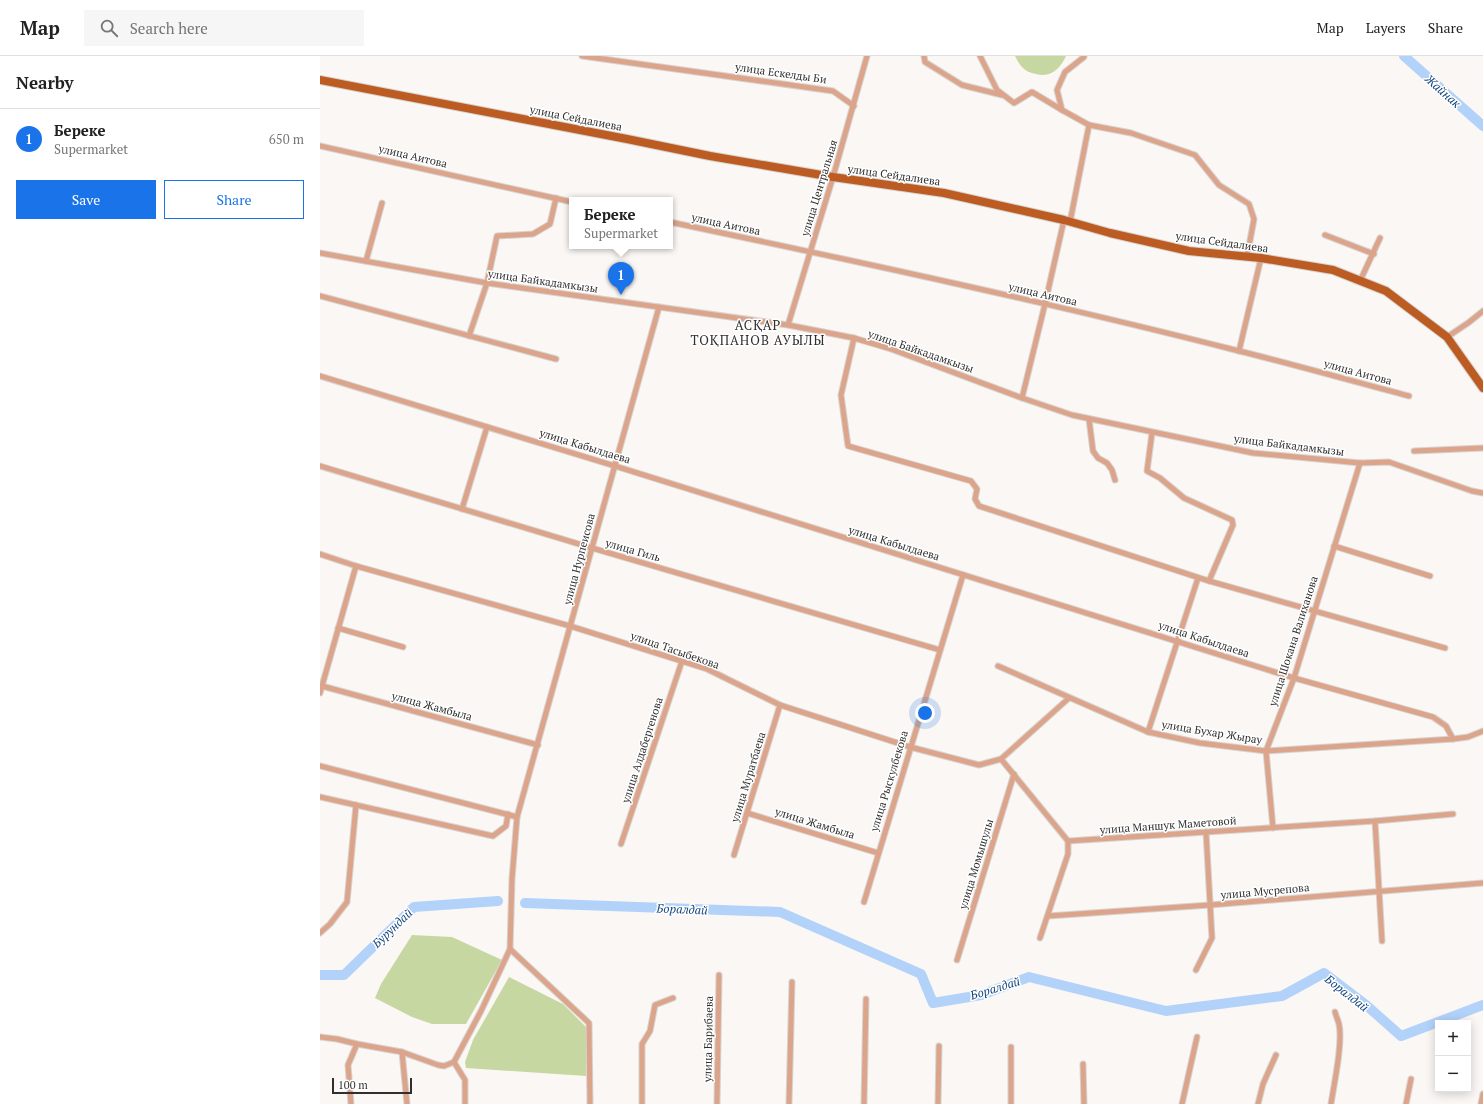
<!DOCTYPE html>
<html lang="en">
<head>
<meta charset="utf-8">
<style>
  body { margin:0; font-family:"PT Serif",serif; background:#f6f6f6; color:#222 }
  .controls { position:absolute; right:12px; bottom:12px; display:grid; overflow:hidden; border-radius:0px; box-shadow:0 2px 10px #0003 }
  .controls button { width:36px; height:36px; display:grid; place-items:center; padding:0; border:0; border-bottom:1px solid #e0e0e0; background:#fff; color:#222; font:20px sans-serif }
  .scale { position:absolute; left:12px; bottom:10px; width:80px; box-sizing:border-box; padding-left:4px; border:2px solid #302f2e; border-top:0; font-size:11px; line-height:14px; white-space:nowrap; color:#302f2e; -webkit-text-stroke:3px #fff; paint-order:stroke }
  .you { position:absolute; left:605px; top:657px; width:14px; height:14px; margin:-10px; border:3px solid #fff; border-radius:50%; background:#1a73e8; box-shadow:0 0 0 6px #1a73e833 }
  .badge { display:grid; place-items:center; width:26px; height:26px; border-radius:50%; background:#1a73e8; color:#fff; font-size:13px; font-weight:700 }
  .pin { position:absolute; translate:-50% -33px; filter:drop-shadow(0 1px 2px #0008) }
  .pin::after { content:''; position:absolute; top:21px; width:14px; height:12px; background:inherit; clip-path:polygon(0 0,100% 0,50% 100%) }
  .popup { position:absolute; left:249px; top:141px; width:104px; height:52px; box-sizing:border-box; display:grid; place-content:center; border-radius:0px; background:#fff; filter:drop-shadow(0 1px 3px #0005); font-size:13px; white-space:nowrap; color:#767676 }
  .popup b { font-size:15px; color:#222 }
  .popup::after { content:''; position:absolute; left:50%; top:100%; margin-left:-8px; border:8px solid transparent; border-top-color:#fff }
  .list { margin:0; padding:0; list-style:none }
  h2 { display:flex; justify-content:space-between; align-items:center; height:52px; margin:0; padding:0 16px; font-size:17px }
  h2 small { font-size:13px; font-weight:400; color:#767676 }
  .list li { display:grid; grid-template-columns:26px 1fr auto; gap:12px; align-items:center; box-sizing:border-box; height:60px; padding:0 16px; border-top:1px solid #e0e0e0 }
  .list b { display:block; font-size:15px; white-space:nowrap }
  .list p { margin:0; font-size:13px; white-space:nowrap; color:#767676 }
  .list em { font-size:13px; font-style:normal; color:#767676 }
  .actions { display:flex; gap:8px; padding:12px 16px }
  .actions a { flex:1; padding:9px 0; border:1px solid #1a73e8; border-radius:0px; text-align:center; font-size:14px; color:#1a73e8 }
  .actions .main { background:#1a73e8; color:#fff }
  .icon { flex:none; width:22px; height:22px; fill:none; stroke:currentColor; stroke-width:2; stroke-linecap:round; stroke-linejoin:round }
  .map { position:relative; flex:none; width:1163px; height:1048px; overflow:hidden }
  header { display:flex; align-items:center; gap:24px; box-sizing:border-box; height:56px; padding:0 20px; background:#fff; border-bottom:1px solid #e0e0e0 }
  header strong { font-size:19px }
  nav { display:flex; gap:22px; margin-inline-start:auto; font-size:14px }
  .search { width:280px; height:36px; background:#f6f6f6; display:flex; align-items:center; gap:10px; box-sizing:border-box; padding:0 14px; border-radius:0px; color:#767676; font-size:15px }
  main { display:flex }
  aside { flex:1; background:#fff }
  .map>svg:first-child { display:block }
  .green { fill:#c6d7a2 }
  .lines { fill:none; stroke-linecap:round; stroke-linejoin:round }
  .river { stroke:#b3d2fa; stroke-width:10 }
  .street-casing { stroke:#d6d3d0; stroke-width:7 }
  .primary-casing { stroke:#d6d3d0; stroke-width:10 }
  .street { stroke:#dca58b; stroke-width:5 }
  .primary { stroke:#bc5b22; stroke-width:8 }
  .labels { text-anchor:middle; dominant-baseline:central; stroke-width:3; stroke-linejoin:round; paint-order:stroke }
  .street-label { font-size:11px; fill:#302f2e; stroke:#fff }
  .water-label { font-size:12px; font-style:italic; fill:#11447d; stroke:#fff }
  .quarter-label { font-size:13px; letter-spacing:1px; fill:#302f2e; stroke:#fff }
</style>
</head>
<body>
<header>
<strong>Map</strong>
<div class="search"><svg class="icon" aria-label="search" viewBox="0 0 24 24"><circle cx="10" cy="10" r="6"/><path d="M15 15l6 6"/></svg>Search here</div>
<nav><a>Map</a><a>Layers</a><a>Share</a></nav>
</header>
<main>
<aside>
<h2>Nearby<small></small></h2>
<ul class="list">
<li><span class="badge">1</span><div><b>Береке</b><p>Supermarket</p></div><em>650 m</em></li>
</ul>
<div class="actions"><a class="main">Save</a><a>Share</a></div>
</aside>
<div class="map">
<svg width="1163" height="1048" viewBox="0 0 1163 1048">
  <rect width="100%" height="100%" fill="#fbf7f4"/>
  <g class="green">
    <path d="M695 0H746C740 13 731 22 716 18 710 17 706 15 702 11 699 8 697 4 695 0Z"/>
    <path d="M92 879 132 881 182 904 146 968H112L92 961 55 942 61 928Z"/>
    <path d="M189 921 243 948 266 971V1020L146 1012 145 1006 153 984Z"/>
  </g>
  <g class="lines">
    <g class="river">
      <path d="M1084 0 1163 70"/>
      <path d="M205 847 460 856 601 918 613 947 661 939 709 921 846 955 962 940 1004 917 1046 949 1081 980 1163 949"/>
      <path d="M0 919H24L94 851 178 845"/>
    </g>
    <g class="street-casing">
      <g id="street">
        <path d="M262 0 513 35 534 50"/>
        <path d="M604 0 605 6 642 29 682 39"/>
        <path d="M660 0 677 34 694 47 712 36 742 54"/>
        <path d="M764 0V1L745 16 737 34 742 54 769 69 811 77 875 99 899 129 929 148 934 163 927 201"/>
        <path d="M0 90 252 146"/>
        <path d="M350 166C540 206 731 247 919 295 976 309 1032 325 1089 340"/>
        <path d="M750 166 769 69"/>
        <path d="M1005 179 1054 198"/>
        <path d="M0 197 167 227 468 269 534 282 571 293 702 342 752 359 933 397 1040 407 1069 406 1152 435 1163 437"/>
        <path d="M46 205 62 147"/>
        <path d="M1040 225 1060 182"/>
        <path d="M0 240 236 303"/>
        <path d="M468 269 513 121 547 0"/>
        <path d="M149 280 167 227 177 180 213 178 230 168 236 142"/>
        <path d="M1127 281 1148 267 1163 255"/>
        <path d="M534 282 521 339 528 390 651 425 657 433 655 443 659 450 889 525 1125 592"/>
        <path d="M919 295 941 202"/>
        <path d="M0 320 295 410 974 622 1113 661 1126 670 1133 683"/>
        <path d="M702 342 725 248 744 164"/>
        <path d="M769 363 773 395 778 402 787 407 792 414 795 424"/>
        <path d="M832 377 827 415 840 422 864 442 912 464 913 469 889 525"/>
        <path d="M1094 395 1163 392"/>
        <path d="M0 410 272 492 620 594"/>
        <path d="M142 453 167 371"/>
        <path d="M1014 490 1110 520"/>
        <path d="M0 498 36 510 250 570 387 613 460 649 590 691 659 709 681 703 749 642"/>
        <path d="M18 572 83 591"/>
        <path d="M678 610 828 676 880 687 946 695 1133 683 1148 681 1163 675"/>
        <path d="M2 630 218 689"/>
        <path d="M0 637 36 510"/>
        <path d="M828 676 878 522"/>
        <path d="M681 703 748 785"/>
        <path d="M0 710 197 761"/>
        <path d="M0 741 173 780 186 770 188 758"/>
        <path d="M427 757 558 797"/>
        <path d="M1055 765 1062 885"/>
        <path d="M953 772 946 695 974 622 1040 407"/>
        <path d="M748 785 1055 765 1133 758"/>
        <path d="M301 788 362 605"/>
        <path d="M414 799 460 649"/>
        <path d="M544 846 643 519"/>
        <path d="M728 860 890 849 1163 827"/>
        <path d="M0 877 10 868 27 846 36 749"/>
        <path d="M720 882 748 798V785"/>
        <path d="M190 893 269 967 270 1048"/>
        <path d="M637 904 694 718"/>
        <path d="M876 914 892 882 886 776"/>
        <path d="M0 981 17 983 37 988 82 996 118 1009 124 1010 134 1006 161 955 190 893 192 823 197 761 339 251"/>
        <path d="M82 996 87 1048"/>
        <path d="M134 1006 145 1024V1048"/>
        <path d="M763 1008 764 1048"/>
        <path d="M31 1048 28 1009 37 988"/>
        <path d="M322 1048V988L330 975 335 949 353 942"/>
        <path d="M397 1048 399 919"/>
        <path d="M469 1048 472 926"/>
        <path d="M544 1048 546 943"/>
        <path d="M618 1048 619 990"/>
        <path d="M691 1048V991"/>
        <path d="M862 1048 877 981"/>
        <path d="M938 1048 943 1028 956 999"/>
        <path d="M1011 1048C1014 1028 1023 987 1019 968 1018 964 1016 960 1015 956"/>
        <path d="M1086 1048 1091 1023"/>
        <path d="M1161 1048 1163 1038"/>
      </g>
    </g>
    <g class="primary-casing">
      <path id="primary" d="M0 24 307 83 390 100 513 121 624 137 744 164 790 177 869 195 941 202 1013 214 1066 235 1127 281 1163 332"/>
    </g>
    <use href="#street" class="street"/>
    <use href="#primary" class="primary"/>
  </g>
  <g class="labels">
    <g class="street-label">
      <text transform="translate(461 17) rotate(8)">улица Ескелды Би</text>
      <text transform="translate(256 62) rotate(11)">улица Сейдалиева</text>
      <text transform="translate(93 100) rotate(13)">улица Аитова</text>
      <text transform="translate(574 119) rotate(8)">улица Сейдалиева</text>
      <text transform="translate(499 132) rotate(-73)">улица Центральная</text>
      <text transform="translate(406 168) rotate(12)">улица Аитова</text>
      <text transform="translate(902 186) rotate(8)">улица Сейдалиева</text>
      <text transform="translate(223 225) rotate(8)">улица Байкадамкызы</text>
      <text transform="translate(723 238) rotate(13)">улица Аитова</text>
      <text transform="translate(601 295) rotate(19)">улица Байкадамкызы</text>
      <text transform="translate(1038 316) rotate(15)">улица Аитова</text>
      <text transform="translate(969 389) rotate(7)">улица Байкадамкызы</text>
      <text transform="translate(265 390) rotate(17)">улица Кабылдаева</text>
      <text transform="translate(574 487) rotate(17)">улица Кабылдаева</text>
      <text transform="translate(313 494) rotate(16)">улица Гиль</text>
      <text transform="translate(259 503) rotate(-75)">улица Нурпеисова</text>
      <text transform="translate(884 583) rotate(18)">улица Кабылдаева</text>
      <text transform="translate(973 585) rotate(-72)">улица Шокана Валиханова</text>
      <text transform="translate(355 594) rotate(19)">улица Тасыбекова</text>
      <text transform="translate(112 650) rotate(15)">улица Жамбыла</text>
      <text transform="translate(892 676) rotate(9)">улица Бухар Жырау</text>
      <text transform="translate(322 694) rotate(-72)">улица Алдабергенова</text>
      <text transform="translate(428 721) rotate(-73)">улица Муратбаева</text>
      <text transform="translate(569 725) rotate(-73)">улица Рыскулбекова</text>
      <text transform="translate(495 767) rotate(17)">улица Жамбыла</text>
      <text transform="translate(848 769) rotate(-4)">улица Маншук Маметовой</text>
      <text transform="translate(656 808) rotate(-73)">улица Момышулы</text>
      <text transform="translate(945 835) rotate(-5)">улица Мусрепова</text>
      <text transform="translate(388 983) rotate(-89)">улица Барибаева</text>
    </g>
    <g class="water-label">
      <text transform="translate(1123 35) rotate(42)">Жайнак</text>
      <text transform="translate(362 853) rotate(2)">Боралдай</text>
      <text transform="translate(72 872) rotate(-44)">Бурундай</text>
      <text transform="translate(675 932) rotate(-17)">Боралдай</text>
      <text transform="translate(1027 937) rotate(38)">Боралдай</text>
    </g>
    <g class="quarter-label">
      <text x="438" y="269">АСҚАР<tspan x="438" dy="15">ТОҚПАНОВ АУЫЛЫ</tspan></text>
    </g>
  </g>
</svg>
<div class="controls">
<button>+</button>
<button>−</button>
</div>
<div class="scale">100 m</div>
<div class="you"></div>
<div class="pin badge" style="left:301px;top:239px">1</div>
<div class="popup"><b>Береке</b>Supermarket</div>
</div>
</main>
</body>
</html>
